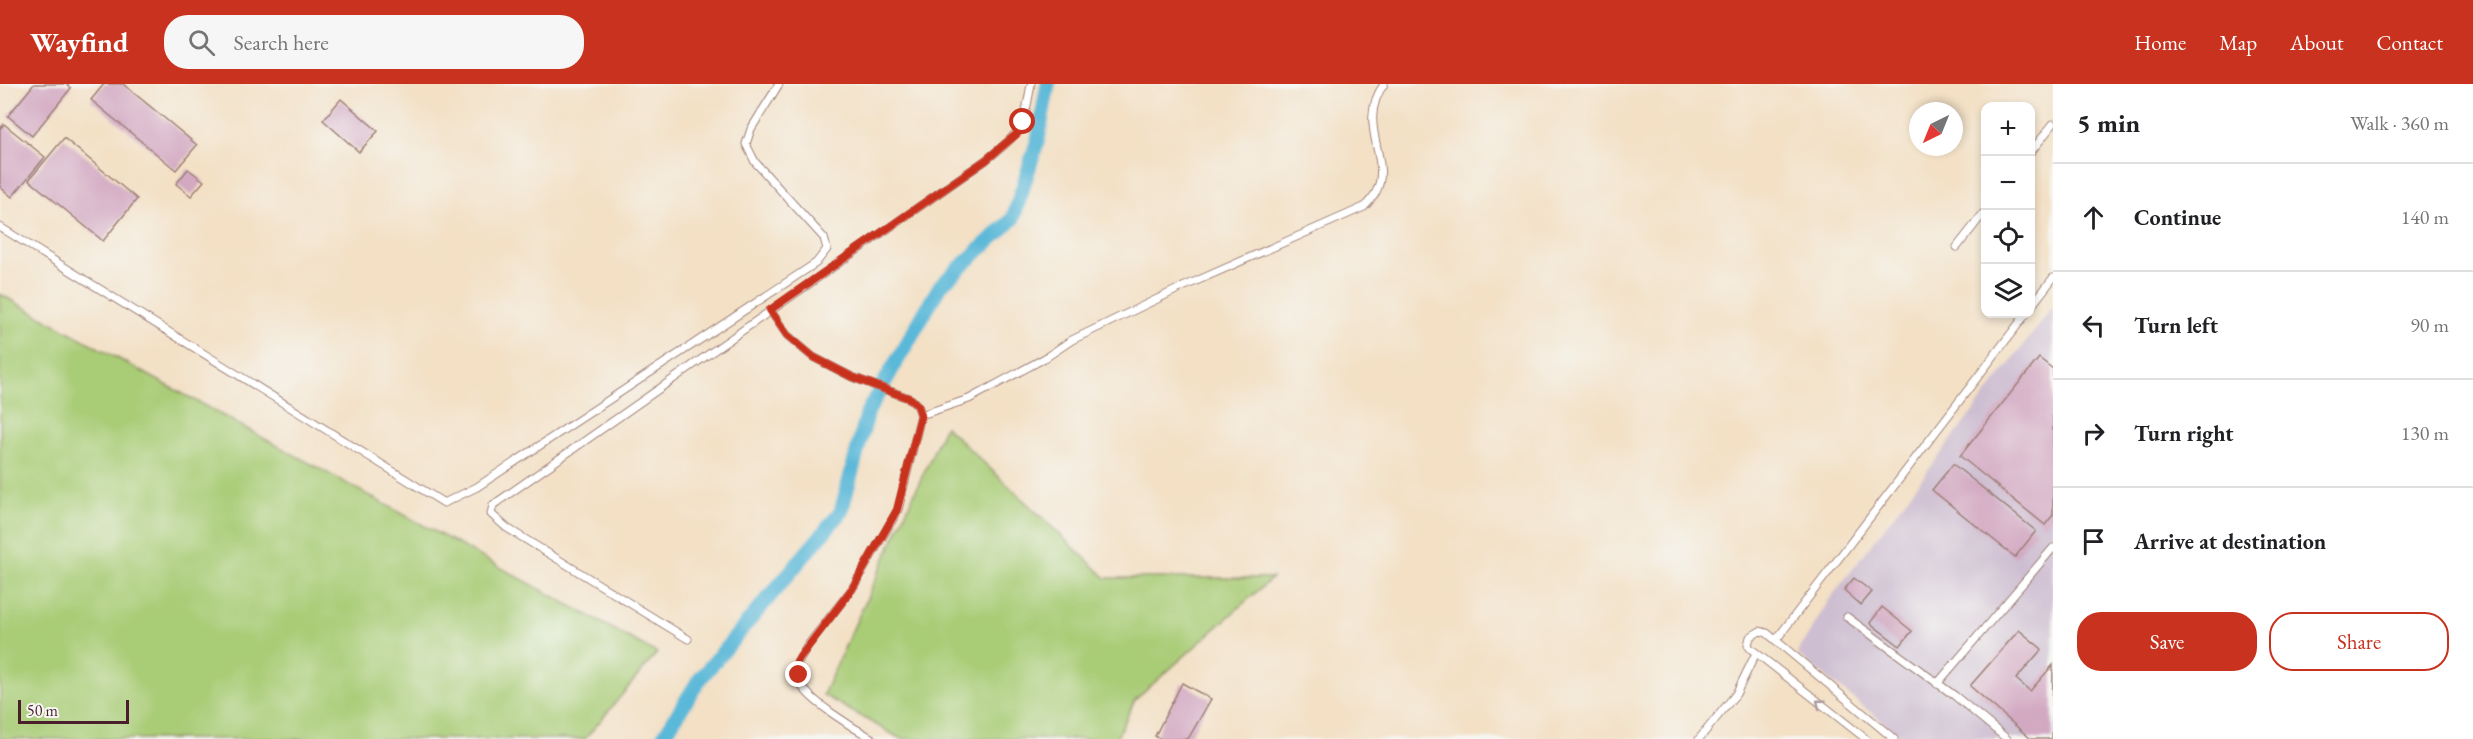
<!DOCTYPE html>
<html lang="en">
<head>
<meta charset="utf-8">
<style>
  body { margin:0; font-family:"EB Garamond",serif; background:#f6f6f6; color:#202124 }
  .controls { position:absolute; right:18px; top:18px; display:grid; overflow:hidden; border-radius:12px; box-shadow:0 3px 9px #0003 }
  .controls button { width:54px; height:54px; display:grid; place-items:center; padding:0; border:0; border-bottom:2px solid #e0e0e0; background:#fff; color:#202124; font:30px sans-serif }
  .compass { position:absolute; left:1909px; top:18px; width:54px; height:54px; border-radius:50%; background:#fff; box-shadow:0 3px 9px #0003; rotate:223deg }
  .scale { position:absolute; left:18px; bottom:15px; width:111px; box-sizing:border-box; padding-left:6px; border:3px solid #4a1f2b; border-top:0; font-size:16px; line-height:21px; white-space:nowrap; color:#4a1f2b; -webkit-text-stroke:4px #f6f6f2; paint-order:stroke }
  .stop { position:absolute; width:18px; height:18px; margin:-14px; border:4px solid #c8321e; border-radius:50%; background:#fff }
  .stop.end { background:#c8321e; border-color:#fff; box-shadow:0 2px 6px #0008 }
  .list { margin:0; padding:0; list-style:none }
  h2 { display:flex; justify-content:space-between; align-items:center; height:78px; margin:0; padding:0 24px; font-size:26px }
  h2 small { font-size:20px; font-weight:400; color:#757577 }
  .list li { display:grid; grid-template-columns:39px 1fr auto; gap:18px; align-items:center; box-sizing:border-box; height:108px; padding:0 24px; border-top:2px solid #e0e0e0 }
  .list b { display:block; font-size:22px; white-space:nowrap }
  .list em { font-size:20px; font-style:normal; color:#757577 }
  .actions { display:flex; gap:12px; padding:18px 24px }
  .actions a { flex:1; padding:14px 0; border:2px solid #c8321e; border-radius:24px; text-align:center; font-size:21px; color:#c8321e }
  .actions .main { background:#c8321e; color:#fff }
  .icon { flex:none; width:33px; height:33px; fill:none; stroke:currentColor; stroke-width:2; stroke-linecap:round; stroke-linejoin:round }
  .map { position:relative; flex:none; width:2053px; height:655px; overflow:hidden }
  header { display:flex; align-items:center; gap:36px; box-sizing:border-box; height:84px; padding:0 30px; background:#c8321e; color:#fff }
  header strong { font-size:28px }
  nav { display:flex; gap:33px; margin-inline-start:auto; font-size:21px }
  .search { width:420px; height:54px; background:#f6f6f6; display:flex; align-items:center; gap:15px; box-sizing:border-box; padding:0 21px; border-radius:24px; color:#757577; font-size:22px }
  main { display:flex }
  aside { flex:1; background:#fff }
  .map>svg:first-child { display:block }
  .industrial { fill:#cebed1 }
  .green { fill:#a9cc76; stroke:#7a7650; stroke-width:1.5 }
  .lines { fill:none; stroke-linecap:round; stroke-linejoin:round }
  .canal { stroke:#5ab8d8; stroke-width:15 }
  .building { fill:#d3a9c2 }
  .service-casing { stroke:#9e8078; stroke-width:9 }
  .service { stroke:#fff; stroke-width:7 }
  .oneway { stroke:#ae9aa0 }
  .route { stroke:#c8321e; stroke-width:8 }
</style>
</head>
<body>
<header>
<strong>Wayfind</strong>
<div class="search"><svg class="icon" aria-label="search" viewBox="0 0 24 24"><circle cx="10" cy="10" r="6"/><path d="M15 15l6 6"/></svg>Search here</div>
<nav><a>Home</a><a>Map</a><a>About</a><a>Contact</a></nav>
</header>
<main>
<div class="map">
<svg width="2053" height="655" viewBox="0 0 2053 655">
  <rect width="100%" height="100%" fill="#f6f6f2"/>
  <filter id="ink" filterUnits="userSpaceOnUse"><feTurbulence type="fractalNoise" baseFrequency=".0167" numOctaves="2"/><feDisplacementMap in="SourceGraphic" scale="12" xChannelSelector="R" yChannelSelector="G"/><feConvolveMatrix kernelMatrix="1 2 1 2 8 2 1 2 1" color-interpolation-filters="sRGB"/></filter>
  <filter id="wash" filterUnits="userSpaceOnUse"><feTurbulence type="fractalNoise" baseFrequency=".008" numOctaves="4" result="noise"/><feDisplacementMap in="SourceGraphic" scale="24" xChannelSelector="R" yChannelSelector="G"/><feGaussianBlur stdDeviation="1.35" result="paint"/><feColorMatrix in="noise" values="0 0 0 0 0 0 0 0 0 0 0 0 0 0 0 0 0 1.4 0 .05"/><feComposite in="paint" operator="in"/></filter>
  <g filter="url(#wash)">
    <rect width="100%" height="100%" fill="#f3e0c5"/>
    <path class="industrial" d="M2053 223V655H1904L1797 570 1829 516Z"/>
    <g class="green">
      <path d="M0 210 657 569 585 655H0Z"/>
      <path d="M945 342 1106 494H1272L1135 616 1116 655H901L823 611Z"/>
    </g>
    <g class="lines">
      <path class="canal" d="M662 655 699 596 841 428 868 327 940 202 1013 135 1038 55 1048 0"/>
    </g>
    <g id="blocks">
      <g class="building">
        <path d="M34 0H66L71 4 32 52 8 32Z"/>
        <path d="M104 0H123L197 61 176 86 91 16Z"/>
        <path d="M341 15 378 47 359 68 323 36Z"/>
        <path d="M4 40 45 73 12 113 0 103V45Z"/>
        <path d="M64 54 137 115 103 157 29 96Z"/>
        <path d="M188 85 204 97 191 112 176 100Z"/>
        <path d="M2039 274 2053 285V431L2045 441 1960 372Z"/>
        <path d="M1953 380 2036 447 2015 473 1932 406Z"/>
        <path d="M1854 494 1872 508 1861 521 1844 506Z"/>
        <path d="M1882 523 1912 547 1900 562 1870 539Z"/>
        <path d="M2019 546 2042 565 2016 595 2030 607 2053 581 2052 655H2031L1970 602Z"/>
        <path d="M1182 599 1211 615 1188 655H1160L1155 652Z"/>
      </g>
    </g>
  </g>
  <g filter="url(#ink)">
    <use href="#blocks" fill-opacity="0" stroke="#9e8078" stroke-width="1.5"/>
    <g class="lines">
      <g class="service-casing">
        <g id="service">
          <path d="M2030 69 2053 40"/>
          <path d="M0 143 444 419 477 403 816 179 827 165 824 154 755 78 746 60 751 45 779 0"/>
          <path d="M1957 163 1986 126"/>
          <path d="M2030 224 2053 194"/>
          <path d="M770 226 787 251 813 273 852 293 911 315 918 322 921 331 898 426 852 505 808 561 797 580C798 586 798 594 800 599 809 617 855 645 873 655"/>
          <path d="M921 331 969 315 1045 274 1072 256 1176 206 1364 123C1368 119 1373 114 1376 108 1393 75 1355 41 1384 0"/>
          <path d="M1847 533 1955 612 2007 655"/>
          <path d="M688 555 507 444 491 430 493 421 986 76C1022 47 1023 46 1031 0"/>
          <path d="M1776 556 2026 230"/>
          <path d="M1937 600 2053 464"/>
          <path d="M1699 655 1736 610 1756 569"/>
          <path d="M1866 655 1750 564 1748 561 1750 553 1760 547 1767 549 1894 655"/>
        </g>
      </g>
      <use href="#service" class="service"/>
    </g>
    <defs><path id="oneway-chevron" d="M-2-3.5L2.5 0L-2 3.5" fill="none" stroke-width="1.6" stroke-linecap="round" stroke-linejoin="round" transform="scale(1.5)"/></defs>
    <use class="oneway" href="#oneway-chevron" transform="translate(1820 619) rotate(-142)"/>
  </g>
  <g class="lines" filter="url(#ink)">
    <path class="route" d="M799 591 796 580 800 573 852 505 897 426 921 331 918 322 911 315 852 293 813 273 787 251 770 226 986 76 1019 48 1023 38"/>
  </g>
</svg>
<div class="controls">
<button>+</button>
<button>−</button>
<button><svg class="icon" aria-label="locate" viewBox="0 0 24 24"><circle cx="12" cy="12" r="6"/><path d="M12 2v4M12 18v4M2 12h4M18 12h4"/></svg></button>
<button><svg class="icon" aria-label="layers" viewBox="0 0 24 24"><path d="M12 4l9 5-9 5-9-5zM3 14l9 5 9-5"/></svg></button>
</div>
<svg class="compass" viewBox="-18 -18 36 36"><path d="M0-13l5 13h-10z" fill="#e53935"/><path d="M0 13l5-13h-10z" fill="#757577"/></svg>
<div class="scale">50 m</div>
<div class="stop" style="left:1023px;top:38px"></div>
<div class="stop end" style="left:799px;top:591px"></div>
</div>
<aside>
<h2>5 min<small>Walk · 360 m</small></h2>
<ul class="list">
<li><svg class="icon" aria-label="ahead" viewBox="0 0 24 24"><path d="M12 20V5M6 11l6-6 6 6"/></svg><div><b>Continue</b></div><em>140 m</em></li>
<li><svg class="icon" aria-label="left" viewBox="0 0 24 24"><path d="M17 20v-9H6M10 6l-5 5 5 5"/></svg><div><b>Turn left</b></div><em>90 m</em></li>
<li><svg class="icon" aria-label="right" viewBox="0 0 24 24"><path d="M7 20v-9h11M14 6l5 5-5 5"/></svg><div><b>Turn right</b></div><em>130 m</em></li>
<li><svg class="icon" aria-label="arrive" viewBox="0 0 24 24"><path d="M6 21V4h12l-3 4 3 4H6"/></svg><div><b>Arrive at destination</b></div></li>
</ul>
<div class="actions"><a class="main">Save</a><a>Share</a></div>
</aside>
</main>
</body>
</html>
